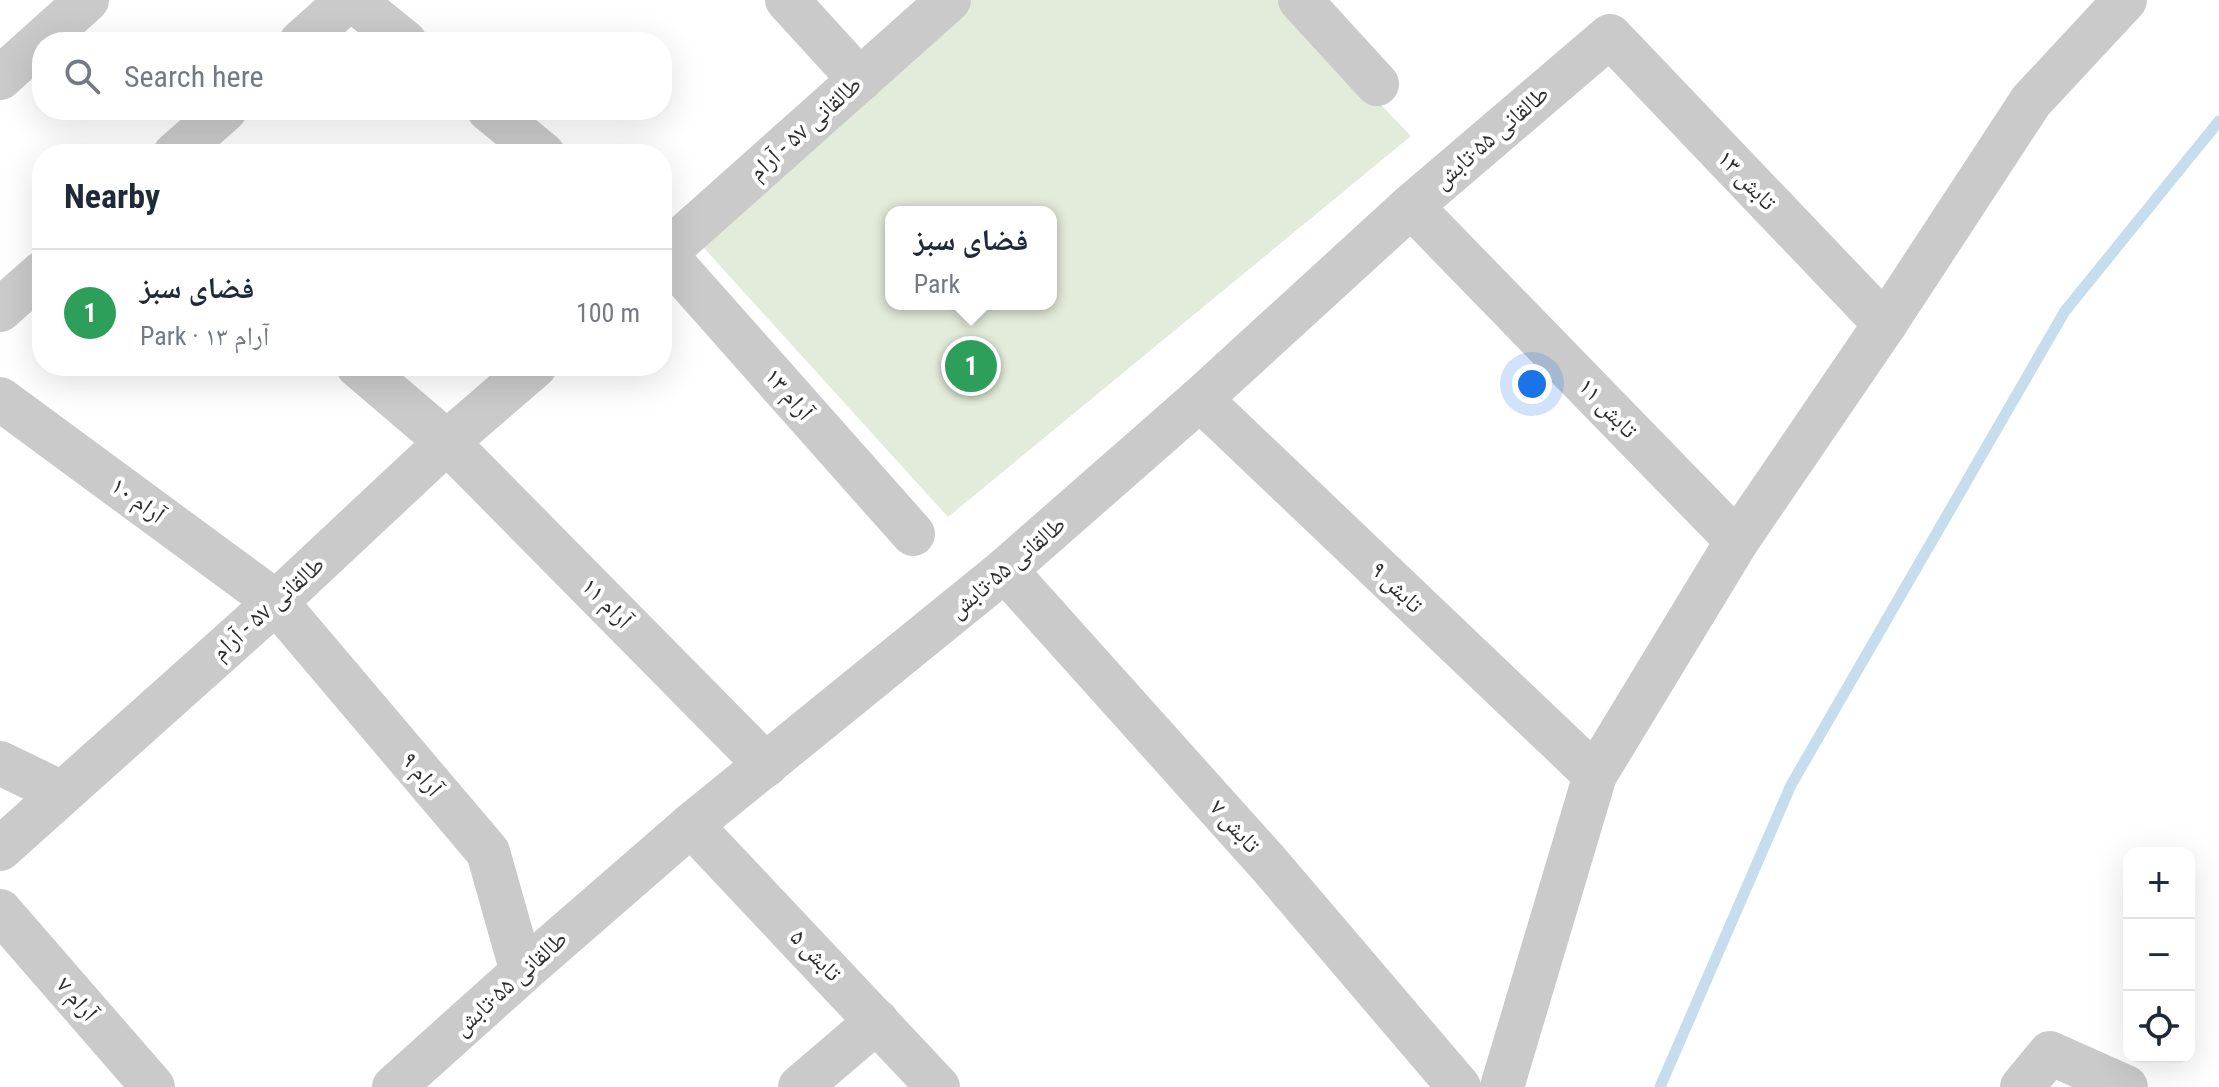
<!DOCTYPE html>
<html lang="en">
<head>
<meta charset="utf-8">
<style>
  body { margin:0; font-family:"Roboto Condensed","Noto Naskh Arabic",sans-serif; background:#f2f2f3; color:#1f2937 }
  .controls { position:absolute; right:24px; bottom:24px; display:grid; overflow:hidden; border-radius:16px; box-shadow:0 8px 32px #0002 }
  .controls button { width:72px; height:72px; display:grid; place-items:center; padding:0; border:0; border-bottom:2px solid #e0e1e3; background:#fff; color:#1f2937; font:40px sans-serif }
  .you { position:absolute; left:1532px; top:384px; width:28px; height:28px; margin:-20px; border:6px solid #fff; border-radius:50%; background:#1a73e8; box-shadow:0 0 0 12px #1a73e833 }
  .badge { display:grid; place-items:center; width:52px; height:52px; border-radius:50%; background:#0b8043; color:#fff; font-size:26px; font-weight:700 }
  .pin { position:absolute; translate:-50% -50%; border:4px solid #fff; box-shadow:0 2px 8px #0006 }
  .popup { position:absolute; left:885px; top:206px; width:172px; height:104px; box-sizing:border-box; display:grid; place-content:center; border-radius:16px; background:#fff; filter:drop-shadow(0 2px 6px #0005); font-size:26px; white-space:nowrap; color:#747a83 }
  .popup b { font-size:30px; color:#1f2937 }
  .popup::after { content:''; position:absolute; left:50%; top:100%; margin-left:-16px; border:16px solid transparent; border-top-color:#fff }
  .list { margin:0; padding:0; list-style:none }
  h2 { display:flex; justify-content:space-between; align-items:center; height:104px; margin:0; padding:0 32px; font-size:34px }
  h2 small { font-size:26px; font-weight:400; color:#747a83 }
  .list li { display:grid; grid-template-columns:52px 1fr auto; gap:24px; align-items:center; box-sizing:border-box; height:128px; padding:0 32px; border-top:2px solid #e0e1e3 }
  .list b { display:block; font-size:30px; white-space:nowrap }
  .list p { margin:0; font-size:26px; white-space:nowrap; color:#747a83 }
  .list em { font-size:26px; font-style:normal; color:#747a83 }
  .icon { flex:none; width:44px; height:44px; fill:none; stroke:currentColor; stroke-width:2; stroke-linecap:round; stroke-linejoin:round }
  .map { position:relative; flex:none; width:2219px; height:1087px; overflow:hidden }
  .search { position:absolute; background:#fff; box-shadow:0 8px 32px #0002; left:32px; top:32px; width:640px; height:88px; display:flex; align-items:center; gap:20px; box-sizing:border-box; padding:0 28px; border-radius:32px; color:#747a83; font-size:30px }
  .panel { position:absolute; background:#fff; box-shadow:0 8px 32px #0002; left:32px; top:144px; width:640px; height:232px; border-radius:32px }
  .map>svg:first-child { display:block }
  .green { fill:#e3ebda; fill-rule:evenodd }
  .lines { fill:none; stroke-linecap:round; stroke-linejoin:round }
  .stream { stroke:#c5ddec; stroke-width:11 }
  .minor { stroke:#cacaca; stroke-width:44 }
  .labels { text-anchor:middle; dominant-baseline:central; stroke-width:8; stroke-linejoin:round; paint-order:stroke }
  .street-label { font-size:24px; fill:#2d2d2d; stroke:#fff }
</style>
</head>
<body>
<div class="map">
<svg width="2219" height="1087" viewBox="0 0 2219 1087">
  <rect width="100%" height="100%" fill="#fff"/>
  <path class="green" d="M944 0H1280L1411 136 948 517 675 216ZM891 212H1051V304H891Z"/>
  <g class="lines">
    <path class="stream" d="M1660 1087 1791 785 2065 311 2219 121"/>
    <g class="minor">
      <path d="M353 0 405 42"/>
      <path d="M787 0 860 80"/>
      <path d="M1300 0 1377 84"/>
      <path d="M301 42 348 0"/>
      <path d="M0 78 87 0"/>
      <path d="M489 110 543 154"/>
      <path d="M175 154 225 110"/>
      <path d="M1411 206 1737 541"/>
      <path d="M662 251 913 534"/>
      <path d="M662 256 949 0"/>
      <path d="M0 310 42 273"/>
      <path d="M358 366 447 442 766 765"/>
      <path d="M0 399 276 602 488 852 522 972"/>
      <path d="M1200 399 1595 775"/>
      <path d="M1005 570 1268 863 1459 1087"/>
      <path d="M0 763 62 793"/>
      <path d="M691 825 938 1087"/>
      <path d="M0 849 276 602 447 442 535 366"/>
      <path d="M0 911 153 1087"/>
      <path d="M394 1087 522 972 691 825 1005 570 1200 399 1411 206 1610 36 1885 324"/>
      <path d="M800 1087 877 1021"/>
      <path d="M1502 1087 1595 775 1737 541 1885 324 2031 101 2125 0"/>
      <path d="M2022 1087 2050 1053 2126 1087"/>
    </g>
  </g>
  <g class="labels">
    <g class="street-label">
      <text transform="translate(805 128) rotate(-42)">طالقانی ۵۷ - آرام</text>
      <text transform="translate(1491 137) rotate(-41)">طالقانی ۵۵-تابش</text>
      <text transform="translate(1747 180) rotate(46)">تابش ۱۳</text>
      <text transform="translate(789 394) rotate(49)">آرام ۱۳</text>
      <text transform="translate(1608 408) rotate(46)">تابش ۱۱</text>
      <text transform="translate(138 500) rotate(36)">آرام ۱۰</text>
      <text transform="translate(1007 567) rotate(-40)">طالقانی ۵۵-تابش</text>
      <text transform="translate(1397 587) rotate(44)">تابش ۹</text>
      <text transform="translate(607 603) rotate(45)">آرام ۱۱</text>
      <text transform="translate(268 608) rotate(-42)">طالقانی ۵۷ - آرام</text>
      <text transform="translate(422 774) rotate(50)">آرام ۹</text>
      <text transform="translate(1235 826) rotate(48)">تابش ۷</text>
      <text transform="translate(816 955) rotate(46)">تابش ۵</text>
      <text transform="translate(510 983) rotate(-42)">طالقانی ۵۵-تابش</text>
      <text transform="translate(77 999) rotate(49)">آرام ۷</text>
    </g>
  </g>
</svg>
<div class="controls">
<button>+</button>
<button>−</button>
<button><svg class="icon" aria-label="locate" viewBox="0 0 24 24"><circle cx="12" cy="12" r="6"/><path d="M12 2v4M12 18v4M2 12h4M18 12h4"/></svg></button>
</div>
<div class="you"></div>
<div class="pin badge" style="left:971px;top:366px;background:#2e9e5b">1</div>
<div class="popup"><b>فضای سبز</b>Park</div>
<div class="search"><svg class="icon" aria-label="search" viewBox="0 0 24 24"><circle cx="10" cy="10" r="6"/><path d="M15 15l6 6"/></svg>Search here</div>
<section class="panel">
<h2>Nearby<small></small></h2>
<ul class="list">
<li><span class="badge" style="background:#2e9e5b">1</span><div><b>فضای سبز</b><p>Park · آرام ۱۳</p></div><em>100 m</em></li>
</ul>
</section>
</div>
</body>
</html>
